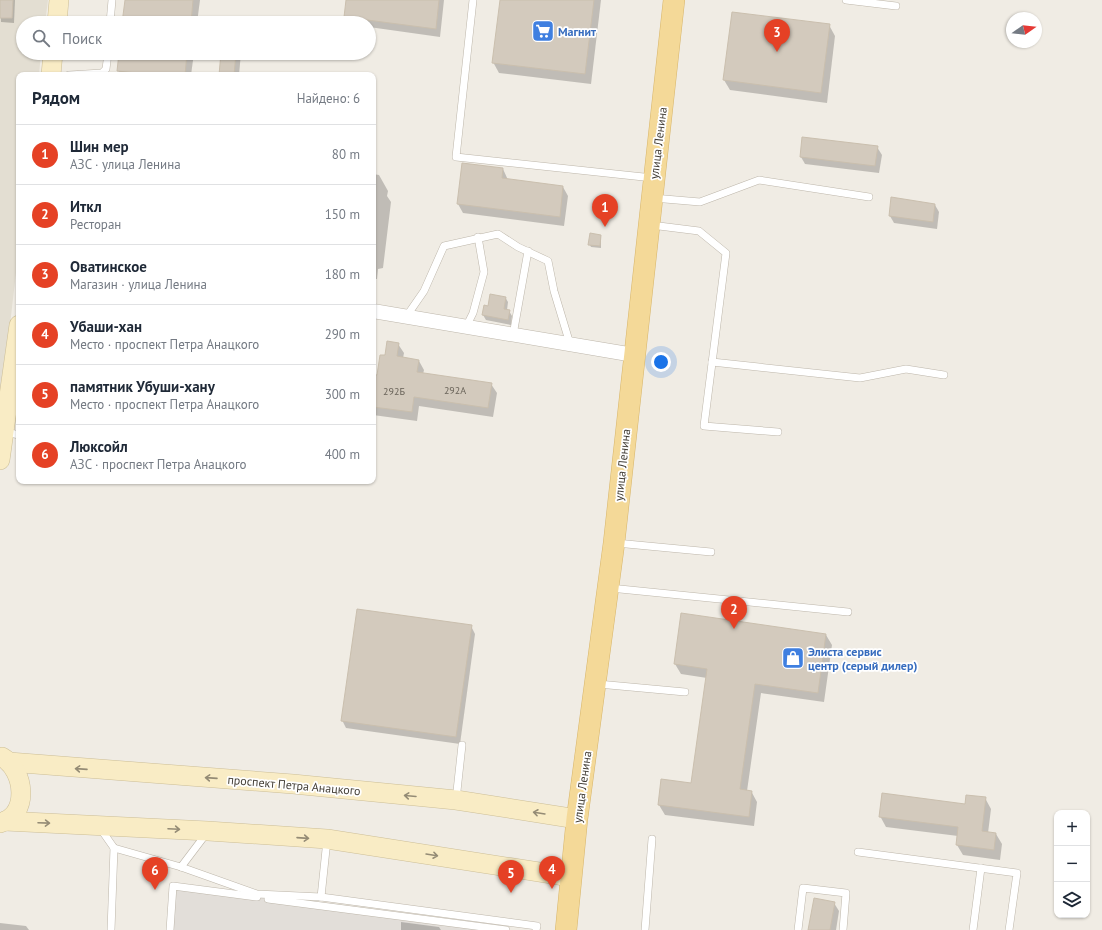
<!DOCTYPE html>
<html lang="ru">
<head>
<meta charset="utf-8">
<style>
  body { margin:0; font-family:"PT Sans",sans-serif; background:#f6f6f7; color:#1f2937 }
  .controls { position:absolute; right:12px; bottom:12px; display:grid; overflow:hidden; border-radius:8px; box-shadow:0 1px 3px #0004 }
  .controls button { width:36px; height:36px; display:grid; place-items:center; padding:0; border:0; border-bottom:1px solid #e0e1e3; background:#fff; color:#1f2937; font:20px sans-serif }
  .compass { position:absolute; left:1006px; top:12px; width:36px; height:36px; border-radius:50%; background:#fff; box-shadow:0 1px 3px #0004; rotate:76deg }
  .you { position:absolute; left:661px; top:362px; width:14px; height:14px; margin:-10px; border:3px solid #fff; border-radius:50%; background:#1a73e8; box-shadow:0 0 0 6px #1a73e833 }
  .badge { display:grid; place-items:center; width:26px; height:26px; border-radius:50%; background:#e54125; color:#fff; font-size:13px; font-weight:700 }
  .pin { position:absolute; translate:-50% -33px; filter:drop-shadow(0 1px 2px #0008) }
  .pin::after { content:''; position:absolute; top:21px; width:14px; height:12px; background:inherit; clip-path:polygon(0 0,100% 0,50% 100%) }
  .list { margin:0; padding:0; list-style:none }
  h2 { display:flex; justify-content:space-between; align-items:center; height:52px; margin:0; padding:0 16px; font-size:17px }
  h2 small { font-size:13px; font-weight:400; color:#747a83 }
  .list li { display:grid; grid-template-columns:26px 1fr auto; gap:12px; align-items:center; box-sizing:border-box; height:60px; padding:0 16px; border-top:1px solid #e0e1e3 }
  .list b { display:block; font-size:15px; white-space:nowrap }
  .list p { margin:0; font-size:13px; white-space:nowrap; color:#747a83 }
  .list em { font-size:13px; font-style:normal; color:#747a83 }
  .icon { flex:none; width:22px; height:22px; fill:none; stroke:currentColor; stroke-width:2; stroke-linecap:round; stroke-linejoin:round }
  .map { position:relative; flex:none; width:1102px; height:930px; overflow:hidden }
  .search { position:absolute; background:#fff; box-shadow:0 1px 3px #0004; left:16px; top:16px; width:360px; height:44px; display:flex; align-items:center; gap:10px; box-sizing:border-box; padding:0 14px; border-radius:22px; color:#747a83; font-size:15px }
  .panel { position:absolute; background:#fff; box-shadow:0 1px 3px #0004; left:16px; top:72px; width:360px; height:412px; border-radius:8px }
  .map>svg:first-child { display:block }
  .residential { fill:#e3ded2 }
  .industrial { fill:#e2ded9 }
  .shadow { fill:#0003 }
  .building { fill:#d3cabd; stroke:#cabfae }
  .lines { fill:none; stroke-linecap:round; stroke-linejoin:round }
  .service-casing { stroke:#bdb6aa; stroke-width:8 }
  .minor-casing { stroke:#bdb6aa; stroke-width:15 }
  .secondary-casing { stroke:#ccbe97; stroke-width:20 }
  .primary-casing { stroke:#d7b56a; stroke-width:22 }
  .service { stroke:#fff; stroke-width:7 }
  .minor { stroke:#fff; stroke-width:14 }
  .secondary { stroke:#f9ecc5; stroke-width:19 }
  .primary { stroke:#f4d998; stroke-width:21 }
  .oneway { stroke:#948b75 }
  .labels { text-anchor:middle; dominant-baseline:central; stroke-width:3.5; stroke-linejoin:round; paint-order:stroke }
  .number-label { font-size:10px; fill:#666056 }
  .shop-label { font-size:12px; font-weight:bold; fill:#366cbe; stroke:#fff; text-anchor:start }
  .street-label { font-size:12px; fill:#413c34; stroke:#fff }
</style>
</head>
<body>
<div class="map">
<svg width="1102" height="930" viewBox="0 0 1102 930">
  <rect width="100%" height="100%" fill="#f0ece4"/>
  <path class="residential" d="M0 0H48L45 23H23V53H41L39 75H19V247L0 411Z"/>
  <path class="industrial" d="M173 886 506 930H170Z"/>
  <g class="shadow">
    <path d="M0 0H15L14 23 1 22Z"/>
    <path d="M126 0H200L197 23H123Z"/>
    <path d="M347 0H444L440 37 369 27V23H348L345 17Z"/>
    <path d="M501 0H601L591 84 499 73 493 62Z"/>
    <path d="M225 20 239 21 240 23H225Z"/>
    <path d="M829 25 835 36 827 103 730 90 724 80Z"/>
    <path d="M120 53H194L191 75H121L118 70Z"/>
    <path d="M222 53H241L239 75H220Z"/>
    <path d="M877 147 882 155 879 173 805 164 801 157Z"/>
    <path d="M503 169 508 180 563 187 568 196 564 226 463 213 458 204Z"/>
    <path d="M373 174 379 175 388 191 387 196 391 202 383 268 378 269 377 279H373Z"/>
    <path d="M935 205 939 212 937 229 894 223 890 216Z"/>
    <path d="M601 235V248L591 247 590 245Z"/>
    <path d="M505 297 508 302 507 310 509 311 512 316 511 325 486 320 483 315 484 306 489 307Z"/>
    <path d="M398 344 404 353 403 358 419 361 424 370 423 374 491 384 497 393 493 417 419 406 417 421 373 415V376H378L386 356Z"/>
    <path d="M471 626 475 634 460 744 346 728 342 720Z"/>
    <path d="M826 635 832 645 824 702 761 693 747 791H751L757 802 754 826 665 815 659 805 692 784 707 678 681 674 675 664Z"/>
    <path d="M985 798 991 809 988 833 996 834 1002 844 1000 860 963 855 957 845 958 836 886 827 880 816 966 805Z"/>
    <path d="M834 903 839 911 836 930H809Z"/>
    <path d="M401 922 439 927 441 930H401Z"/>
    <path d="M0 923 26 926 29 930H0Z"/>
  </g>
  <g class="building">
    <path d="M0 0H13L12 18H0Z"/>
    <path d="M125 0H193L191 23H122Z"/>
    <path d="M346 0H439L436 29 344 17Z"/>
    <path d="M500 0H594L585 74 492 63Z"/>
    <path d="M732 12 830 24 821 93 723 80Z"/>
    <path d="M119 53H187L185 75H156L117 71Z"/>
    <path d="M221 53H236L234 75H219Z"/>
    <path d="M802 137 878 146 875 166 800 157Z"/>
    <path d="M462 163 503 168 502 178 563 186 560 217 457 204Z"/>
    <path d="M891 197 935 204 933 222 889 216Z"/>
    <path d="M590 233 601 235 600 246 588 245Z"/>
    <path d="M490 294 506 297 504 309 510 310 508 320 482 315 484 305 488 306Z"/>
    <path d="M387 341 399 343 397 356 419 360 417 372 492 383 488 408 414 397 412 412 373 407V375H377L380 355H385Z"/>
    <path d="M357 609 472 625 456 737 341 721Z"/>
    <path d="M681 613 826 634 818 693 755 684 740 789 752 791 749 817 658 805 661 779 691 783 707 669 674 664Z"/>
    <path d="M882 793 965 804 966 795 986 797 982 831 996 833 994 850 956 845 958 827 879 817Z"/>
    <path d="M814 898 835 902 830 930H808Z"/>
  </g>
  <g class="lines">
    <g class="service-casing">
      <g id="service">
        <path d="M473 0 456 157 653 178"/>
        <path d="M846 0 896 6"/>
        <path d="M110 23 112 0"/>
        <path d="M69 75 102 73 106 69 108 53"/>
        <path d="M653 198 700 202 759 180 869 197"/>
        <path d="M651 225 699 231 726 253 704 426 778 432"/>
        <path d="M406 317 424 291 444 246 498 234 518 247 548 261 554 291 570 344"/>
        <path d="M466 327 473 313 484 272 478 237"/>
        <path d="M513 335 528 251"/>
        <path d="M712 362 860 378 906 369 944 375"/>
        <path d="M6 432 19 435"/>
        <path d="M616 543 711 552"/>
        <path d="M610 588 848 612"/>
        <path d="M598 684 685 692"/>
        <path d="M456 800 462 745"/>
        <path d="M100 828 114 848 181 867 257 894 321 897 537 926 536 930"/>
        <path d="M858 852 1017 873 1009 930"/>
        <path d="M181 867 206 834"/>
        <path d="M321 897 327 840"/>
        <path d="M268 899 506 930"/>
        <path d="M111 930 114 848"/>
        <path d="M170 930 173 886 257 897"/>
        <path d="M645 930 652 839"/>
        <path d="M798 930 803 888 846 893 843 930"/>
        <path d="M973 930 981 868"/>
      </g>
    </g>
    <g class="minor-casing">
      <path id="minor" d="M373 311 634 355"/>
    </g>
    <g class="secondary-casing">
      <g id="secondary">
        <path d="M57 23 59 0"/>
        <path d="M51 75 53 53"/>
        <path d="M0 460 19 325"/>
        <path d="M9 762 293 784 456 800 577 819"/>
        <path d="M5 821 208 831 327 839 571 877"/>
        <path d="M0 823C30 815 25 770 2 757"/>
      </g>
    </g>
    <g class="primary-casing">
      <path id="primary" d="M566 930 577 819 614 543 674 0"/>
    </g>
    <use href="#service" class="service"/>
    <use href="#minor" class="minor"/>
    <use href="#secondary" class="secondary"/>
    <use href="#primary" class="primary"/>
  </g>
  <defs><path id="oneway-shaft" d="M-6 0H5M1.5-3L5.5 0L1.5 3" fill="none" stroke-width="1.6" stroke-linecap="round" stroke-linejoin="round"/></defs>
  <g class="oneway">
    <use href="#oneway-shaft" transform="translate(81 769) rotate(-176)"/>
    <use href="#oneway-shaft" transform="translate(211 778) rotate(-176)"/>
    <use href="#oneway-shaft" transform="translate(410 796) rotate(-175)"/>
    <use href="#oneway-shaft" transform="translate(539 813) rotate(-171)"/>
    <use href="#oneway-shaft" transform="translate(44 823) rotate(2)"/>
    <use href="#oneway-shaft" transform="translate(174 829) rotate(3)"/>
    <use href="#oneway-shaft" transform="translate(303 838) rotate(4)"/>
    <use href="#oneway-shaft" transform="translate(432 855) rotate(9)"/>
  </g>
  <defs>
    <g id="supermarket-square" transform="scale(1.15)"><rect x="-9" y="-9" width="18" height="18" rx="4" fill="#3f7fe0" stroke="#fff"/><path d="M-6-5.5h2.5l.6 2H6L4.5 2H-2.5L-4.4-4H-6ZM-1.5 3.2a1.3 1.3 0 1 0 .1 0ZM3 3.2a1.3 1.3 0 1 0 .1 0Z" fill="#fff"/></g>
    <g id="shop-square" transform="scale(1.15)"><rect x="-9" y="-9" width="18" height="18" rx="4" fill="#3f7fe0" stroke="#fff"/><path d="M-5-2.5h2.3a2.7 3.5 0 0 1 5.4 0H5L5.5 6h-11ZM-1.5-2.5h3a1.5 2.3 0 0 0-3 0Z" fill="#fff"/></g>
  </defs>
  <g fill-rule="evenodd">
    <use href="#supermarket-square" x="543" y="31"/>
    <use href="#shop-square" x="793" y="658"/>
  </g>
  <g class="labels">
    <g class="number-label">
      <text x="455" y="390">292А</text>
      <text x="394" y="391">292Б</text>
    </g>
    <g class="shop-label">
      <text x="558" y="31">Магнит</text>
      <text x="808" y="651">Элиста сервис<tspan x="808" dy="14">центр (серый дилер)</tspan></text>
    </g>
    <g class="street-label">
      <text transform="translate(658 143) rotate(-83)">улица Ленина</text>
      <text transform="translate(622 465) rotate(-84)">улица Ленина</text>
      <text transform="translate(294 785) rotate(5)">проспект Петра Анацкого</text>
      <text transform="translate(582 787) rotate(-82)">улица Ленина</text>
    </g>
  </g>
</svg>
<div class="controls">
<button>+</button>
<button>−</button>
<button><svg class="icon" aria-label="layers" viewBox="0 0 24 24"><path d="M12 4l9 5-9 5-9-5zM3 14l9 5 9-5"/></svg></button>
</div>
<svg class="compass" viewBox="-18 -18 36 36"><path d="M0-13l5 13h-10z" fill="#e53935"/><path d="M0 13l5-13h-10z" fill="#747a83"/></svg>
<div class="you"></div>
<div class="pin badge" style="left:605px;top:227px">1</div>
<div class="pin badge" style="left:734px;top:629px">2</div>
<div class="pin badge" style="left:777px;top:52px">3</div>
<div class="pin badge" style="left:552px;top:889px">4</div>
<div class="pin badge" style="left:511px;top:893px">5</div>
<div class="pin badge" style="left:155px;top:890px">6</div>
<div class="search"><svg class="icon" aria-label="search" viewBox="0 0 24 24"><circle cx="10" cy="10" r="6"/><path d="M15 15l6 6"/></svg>Поиск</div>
<section class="panel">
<h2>Рядом<small>Найдено: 6</small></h2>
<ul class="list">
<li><span class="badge">1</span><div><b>Шин мер</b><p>АЗС · улица Ленина</p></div><em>80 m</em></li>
<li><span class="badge">2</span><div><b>Иткл</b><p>Ресторан</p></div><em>150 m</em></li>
<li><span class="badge">3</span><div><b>Оватинское</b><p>Магазин · улица Ленина</p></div><em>180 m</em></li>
<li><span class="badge">4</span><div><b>Убаши-хан</b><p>Место · проспект Петра Анацкого</p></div><em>290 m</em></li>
<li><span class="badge">5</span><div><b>памятник Убуши-хану</b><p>Место · проспект Петра Анацкого</p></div><em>300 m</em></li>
<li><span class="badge">6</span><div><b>Люксойл</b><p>АЗС · проспект Петра Анацкого</p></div><em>400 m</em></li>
</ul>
</section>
</div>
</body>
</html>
